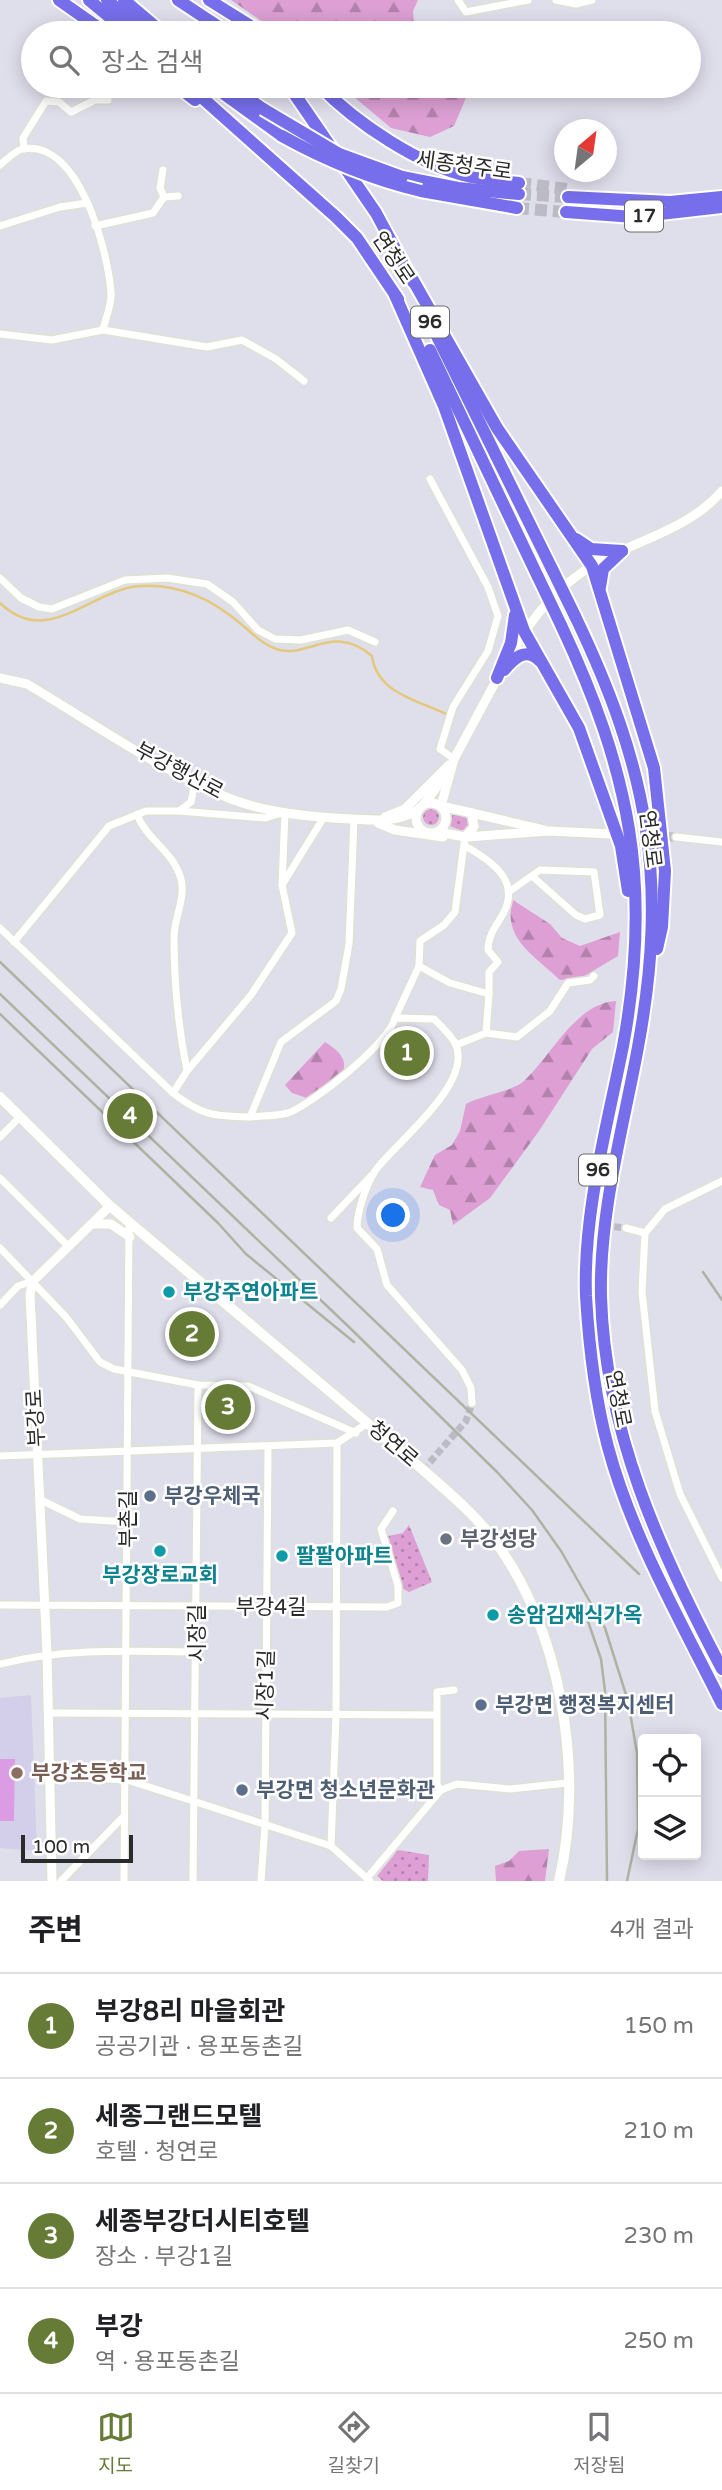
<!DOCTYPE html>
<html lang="ko">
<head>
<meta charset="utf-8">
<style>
  body { margin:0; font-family:"Varela Round","Noto Sans KR",sans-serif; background:#f6f6f6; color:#202124 }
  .controls { position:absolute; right:21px; bottom:21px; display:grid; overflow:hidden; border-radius:7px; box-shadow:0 4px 18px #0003 }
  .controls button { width:63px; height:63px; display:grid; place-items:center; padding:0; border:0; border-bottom:2px solid #e0e0e0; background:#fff; color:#202124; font:35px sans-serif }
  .compass { position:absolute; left:554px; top:119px; width:63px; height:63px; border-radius:50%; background:#fff; box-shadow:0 4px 18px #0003; rotate:29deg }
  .scale { position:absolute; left:21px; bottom:18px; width:112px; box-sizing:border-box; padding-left:7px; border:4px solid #2b2b2b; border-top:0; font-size:19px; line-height:24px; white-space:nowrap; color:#2b2b2b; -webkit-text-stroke:5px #fff; paint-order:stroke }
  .you { position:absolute; left:394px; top:1216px; width:24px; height:24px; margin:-18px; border:5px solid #fff; border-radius:50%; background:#1a73e8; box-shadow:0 0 0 10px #1a73e833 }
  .badge { display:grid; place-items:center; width:46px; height:46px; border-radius:50%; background:#667b36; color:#fff; font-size:23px; font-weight:700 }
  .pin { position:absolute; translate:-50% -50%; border:4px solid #fff; box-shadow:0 2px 7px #0006 }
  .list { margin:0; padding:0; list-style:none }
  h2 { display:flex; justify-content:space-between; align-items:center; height:91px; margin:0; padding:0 28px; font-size:30px }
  h2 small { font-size:23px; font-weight:400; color:#757577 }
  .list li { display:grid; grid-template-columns:46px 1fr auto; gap:21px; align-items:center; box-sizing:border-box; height:105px; padding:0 28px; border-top:2px solid #e0e0e0 }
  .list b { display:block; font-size:26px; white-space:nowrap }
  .list p { margin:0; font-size:23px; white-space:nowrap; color:#757577 }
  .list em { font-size:23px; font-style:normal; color:#757577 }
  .icon { flex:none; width:38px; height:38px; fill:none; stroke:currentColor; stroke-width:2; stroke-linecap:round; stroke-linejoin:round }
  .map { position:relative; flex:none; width:722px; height:1881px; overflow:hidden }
  .search { position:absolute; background:#fff; box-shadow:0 4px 18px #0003; left:21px; right:21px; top:21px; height:77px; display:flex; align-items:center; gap:18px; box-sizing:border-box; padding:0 24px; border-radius:38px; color:#757577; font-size:26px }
  .sheet { height:511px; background:#fff }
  nav { display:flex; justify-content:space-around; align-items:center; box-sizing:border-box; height:98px; border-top:2px solid #e0e0e0; background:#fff; font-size:19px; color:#757577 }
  nav a { display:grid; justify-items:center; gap:4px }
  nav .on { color:#667b36 }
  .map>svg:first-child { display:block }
  .education { fill:#d3cfeb }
  .grass { fill:url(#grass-dots) }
  .forest { fill:url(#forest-firs) }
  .pitch { fill:#dc9ce3 }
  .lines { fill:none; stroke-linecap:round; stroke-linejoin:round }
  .stream { stroke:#e4c97a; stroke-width:2.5 }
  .minor-tunnel { stroke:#bbbac5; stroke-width:7; stroke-dasharray:7 3.5; stroke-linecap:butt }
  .tertiary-tunnel { stroke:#bbbac5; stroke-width:9; stroke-dasharray:9 4.5; stroke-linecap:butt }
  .trunk-tunnel { stroke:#bbbac5; stroke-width:12; stroke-dasharray:12 6; stroke-linecap:butt }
  .minor-casing { stroke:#dee2d3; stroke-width:10 }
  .tertiary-casing { stroke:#dee2d3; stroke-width:12 }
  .secondary-casing { stroke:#dee2d3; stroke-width:13 }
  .trunk-casing { stroke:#fff; stroke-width:16 }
  .minor { stroke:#fff; stroke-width:7 }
  .tertiary { stroke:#fff; stroke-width:9 }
  .secondary { stroke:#fff; stroke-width:10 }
  .trunk { stroke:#766eea; stroke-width:12 }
  .rail { stroke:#adb3a1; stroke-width:2.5 }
  .trunk-bridge-casing { stroke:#fff; stroke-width:16; stroke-linecap:butt }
  .trunk-bridge { stroke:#766eea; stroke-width:12 }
  .culture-dot { fill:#0f9aa8; stroke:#fff; stroke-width:2.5 }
  .service-dot { fill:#5c6f8a; stroke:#fff; stroke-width:2.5 }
  .worship-dot { fill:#6b7280; stroke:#fff; stroke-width:2.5 }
  .education-dot { fill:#8d6e63; stroke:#fff; stroke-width:2.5 }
  .labels { text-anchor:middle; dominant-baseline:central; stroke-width:5; stroke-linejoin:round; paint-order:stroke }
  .shield { fill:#fff; stroke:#6b6b6b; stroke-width:2 }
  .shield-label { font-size:19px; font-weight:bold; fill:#2b2b2b }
  .street-label { font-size:21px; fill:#2b2b2b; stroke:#fff }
  .culture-label { font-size:21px; font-weight:bold; fill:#0d838f; stroke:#fff; text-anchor:start }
  .service-label { font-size:21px; font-weight:bold; fill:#4e5e75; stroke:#fff; text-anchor:start }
  .worship-label { font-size:21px; font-weight:bold; fill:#5b616d; stroke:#fff; text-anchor:start }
  .education-label { font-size:21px; font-weight:bold; fill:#785e54; stroke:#fff; text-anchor:start }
</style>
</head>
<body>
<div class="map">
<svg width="722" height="1881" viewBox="0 0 722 1881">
  <defs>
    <pattern id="grass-dots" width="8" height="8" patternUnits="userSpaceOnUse" patternTransform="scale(1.75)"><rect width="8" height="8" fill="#dd9fd4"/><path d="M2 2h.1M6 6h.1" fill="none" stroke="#b382ac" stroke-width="1.8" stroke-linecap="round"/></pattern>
    <pattern id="forest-firs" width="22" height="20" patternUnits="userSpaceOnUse" patternTransform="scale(1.75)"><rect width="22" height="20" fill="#dd9fd4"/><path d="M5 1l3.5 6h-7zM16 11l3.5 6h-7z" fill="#b382ac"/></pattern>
  </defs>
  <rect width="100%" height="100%" fill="#dfdeeb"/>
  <path class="education" d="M31 1695 37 1851 0 1848V1698Z"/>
  <g class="grass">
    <circle cx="431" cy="817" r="8"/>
    <path d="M461 814 466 816 469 824 462 831 450 826 452 815Z"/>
    <path d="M409 1525 432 1582 409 1592 402 1588 388 1536 403 1533Z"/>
    <path d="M398 1850 429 1855 428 1881H383L377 1876Z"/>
  </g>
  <g class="forest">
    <path d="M231 0H418L413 11 415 33H279Z"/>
    <path d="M341 86H471L454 126 430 137 391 128Z"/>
    <path d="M513 900 550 924 562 938 580 946 620 932 618 956 581 978 560 980C537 957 501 939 513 900Z"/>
    <path d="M616 1001 613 1032 592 1049 539 1131 490 1198 453 1225 450 1210 439 1205 433 1190 420 1187 435 1155 452 1145 460 1131 466 1104C482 1095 515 1091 525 1080 552 1055 576 1003 616 1001Z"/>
    <path d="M325 1042C336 1049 348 1058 343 1072L313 1100 292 1093 285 1085Z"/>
    <path d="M549 1849 545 1881H496L495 1866 509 1861 519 1851Z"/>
  </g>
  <path class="pitch" d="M0 1759H15L14 1821H0Z"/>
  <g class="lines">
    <path class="stream" d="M0 603C47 649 91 590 139 586 178 583 212 599 241 624 253 634 261 643 276 649 307 660 332 622 372 656 377 693 417 700 446 714"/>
    <g class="minor-tunnel">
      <path d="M583 1223 626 1228"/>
      <path d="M423 1470 466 1421 472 1403"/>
    </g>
    <path class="tertiary-tunnel" d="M627 835 676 837"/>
    <g class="trunk-tunnel">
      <path d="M519 183 567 189"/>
      <path d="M519 194 568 197"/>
      <path d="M517 208 566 212"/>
    </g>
    <g class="minor-casing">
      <g id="minor">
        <path d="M458 0 466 12 528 0"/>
        <path d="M556 0 576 4 592 0"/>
        <path d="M24 149 23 138 46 101 59 102 71 112 95 100H108"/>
        <path d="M0 165C6 160 15 151 22 149 79 138 108 251 111 293 112 305 105 319 103 330"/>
        <path d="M164 197 178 196"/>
        <path d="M0 226 60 207 87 203"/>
        <path d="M95 226 153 213 164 197 160 188 163 170"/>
        <path d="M0 334 52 340 103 330 207 347 242 340 276 359 304 381 294 373"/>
        <path d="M430 479 488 587 498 616 488 651 453 707 440 749 454 759"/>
        <path d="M0 578 21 598 39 607 52 609 125 580 167 578 207 584 233 602 258 630 275 639 301 640 348 630 375 642"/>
        <path d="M179 811 265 818 285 812 282 885"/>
        <path d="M137 814C146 840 173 850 181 879 186 897 174 919 174 937 174 983 178 1026 187 1071L173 1093"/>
        <path d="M676 837 722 842"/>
        <path d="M465 846C492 861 521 881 503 914 496 926 488 935 488 950L498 962 489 972V994"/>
        <path d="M510 891 540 870 594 872 600 915 585 919 576 915 532 876"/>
        <path d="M0 928 173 1093C202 1116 214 1116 250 1117L281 1042 336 1001 341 989 349 944 354 819"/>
        <path d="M14 942 109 826 146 811H179L191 802 195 782"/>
        <path d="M419 966 450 983 489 994 486 1033 456 1045"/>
        <path d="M395 1018 419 966 420 941 444 925 455 912 465 837"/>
        <path d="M486 1033 517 1037 550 1011 568 983 590 980 594 976"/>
        <path d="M187 1071 251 995 292 933 282 885 324 817"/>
        <path d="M250 1117C262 1116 276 1116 288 1113 313 1104 389 1043 395 1018L434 1019C441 1026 450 1034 455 1043 475 1083 395 1143 375 1171 366 1185 357 1212 357 1228L377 1249 387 1285 462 1370 471 1388 472 1403"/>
        <path d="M0 1137 20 1117"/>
        <path d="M0 1178 68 1246"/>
        <path d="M722 1181 665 1209 645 1233 642 1292 655 1411 680 1494 722 1578"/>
        <path d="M331 1218 371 1176"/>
        <path d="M626 1228 645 1233"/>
        <path d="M0 1248 66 1317 100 1362 114 1369 198 1385 248 1386 356 1433"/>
        <path d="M0 1305 18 1286 33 1281"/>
        <path d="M0 1456 337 1443 368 1423"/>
        <path d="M39 1499 80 1519 128 1522"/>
        <path d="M0 1605 387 1607 398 1603V1586L381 1529 393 1511"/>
        <path d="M0 1664C66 1648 129 1651 197 1652"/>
        <path d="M48 1713 436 1715"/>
        <path d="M49 1776 127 1780 193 1801 331 1846 370 1881"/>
        <path d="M441 1790 437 1785V1692L454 1690"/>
        <path d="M331 1846 336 1716 337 1443"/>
        <path d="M367 1878 441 1790 457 1784 510 1789 567 1783"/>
        <path d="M61 1881 124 1816"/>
        <path d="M124 1881 129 1221"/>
        <path d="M193 1881 198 1385"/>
        <path d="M261 1881 265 1825 268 1447"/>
      </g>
    </g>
    <g class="tertiary-casing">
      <g id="tertiary">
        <path d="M513 651C532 617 559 586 593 565 634 541 690 529 722 491"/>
        <path d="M0 678 27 684C93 723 159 770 231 799 268 813 311 817 351 819 376 820 395 823 418 810"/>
        <circle cx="431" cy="818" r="15"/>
        <path d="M424 804 442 780"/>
        <path d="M472 813 544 830"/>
        <path d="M385 817 405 809 449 765"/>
        <path d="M378 823 395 830 443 837"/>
        <path d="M438 832 465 837 474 827 472 813 441 806 454 759 499 675"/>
        <path d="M467 837 549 831 611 834"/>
        <path d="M93 1224H111L130 1237"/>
        <path d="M52 1881 47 1653 30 1294 33 1281 110 1206"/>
      </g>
    </g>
    <g class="secondary-casing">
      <path id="secondary" d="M0 1097 110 1206 423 1470C447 1491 471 1511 491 1536 561 1625 585 1772 559 1881"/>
    </g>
    <g class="trunk-casing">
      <g id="trunk">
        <path d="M59 0 106 33"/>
        <path d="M89 0 129 33"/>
        <path d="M107 0 146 33"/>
        <path d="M124 0 163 33"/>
        <path d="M178 0 228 33"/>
        <path d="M209 0 262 33"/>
        <path d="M177 86 195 100"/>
        <path d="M189 86 336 217 357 238 398 299"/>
        <path d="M213 86 282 136"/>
        <path d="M231 86 263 109"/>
        <path d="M289 86 376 213 413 282"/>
        <path d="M320 86C356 123 420 166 471 177 486 180 503 181 519 183"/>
        <path d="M402 177 458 188 519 194"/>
        <path d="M421 191 517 208"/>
        <path d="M568 197 670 202 722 197"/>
        <path d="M566 212 634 217 722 207"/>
        <path d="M410 275 497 428 592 566 654 768 665 871 662 927 657 949"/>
        <path d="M395 295 444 406 524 631 579 728 621 846 628 891"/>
        <path d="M433 328 552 569"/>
        <path d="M430 350 538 577"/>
        <path d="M576 539 591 549 622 551"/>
        <path d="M600 587 603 569 622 551"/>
        <path d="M575 616C648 768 669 880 638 1047 623 1129 599 1213 601 1297 605 1431 660 1552 722 1669"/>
        <path d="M561 625C630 772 653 885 623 1046 607 1127 583 1213 586 1296 589 1347 595 1398 608 1447 632 1537 681 1621 722 1704"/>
        <path d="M504 670C515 657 526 647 540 661"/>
        <path d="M497 678 511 643 515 615"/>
      </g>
    </g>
    <use href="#minor" class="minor"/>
    <use href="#tertiary" class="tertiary"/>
    <use href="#secondary" class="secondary"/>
    <use href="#trunk" class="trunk"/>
    <g class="rail">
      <path d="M0 962 639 1574"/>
      <path d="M0 994 350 1328 497 1472 532 1510 561 1551 605 1628 628 1701 637 1753 638 1829 627 1881"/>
      <path d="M0 1014 218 1223 246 1254 354 1342"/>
      <path d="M703 1272 722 1300"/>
      <path d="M582 1604 601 1659 605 1691 607 1881"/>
    </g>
    <g class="trunk-bridge-casing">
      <g id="trunk-bridge">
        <path d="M263 109 339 154 402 177"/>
        <path d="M282 136C327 161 371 179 421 191"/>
        <path d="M552 569 575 616"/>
        <path d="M538 577 561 625"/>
      </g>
    </g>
    <use href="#trunk-bridge" class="trunk-bridge"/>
  </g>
  <g class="culture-dot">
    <circle cx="169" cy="1292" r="7"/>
    <circle cx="160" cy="1551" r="7"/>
    <circle cx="282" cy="1556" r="7"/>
    <circle cx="493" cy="1615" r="7"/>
  </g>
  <g class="service-dot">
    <circle cx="150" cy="1496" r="7"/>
    <circle cx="481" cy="1705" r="7"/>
    <circle cx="242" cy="1790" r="7"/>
  </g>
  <circle class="worship-dot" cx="446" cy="1539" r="7"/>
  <circle class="education-dot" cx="17" cy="1773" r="7"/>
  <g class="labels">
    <g class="shield">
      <rect x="625" y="200.5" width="38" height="31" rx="5"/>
      <rect x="411" y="306.5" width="38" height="31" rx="5"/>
      <rect x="579" y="1154.5" width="38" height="31" rx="5"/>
    </g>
    <g class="shield-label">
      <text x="644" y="216">17</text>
      <text x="430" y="322">96</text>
      <text x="598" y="1170">96</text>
    </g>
    <g class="street-label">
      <text transform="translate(464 166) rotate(8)">세종청주로</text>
      <text transform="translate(393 258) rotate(56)">연청로</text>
      <text transform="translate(179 771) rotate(28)">부강행산로</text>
      <text transform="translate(650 839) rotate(83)">연청로</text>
      <text transform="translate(618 1399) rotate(79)">연청로</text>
      <text transform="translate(36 1418) rotate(-93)">부강로</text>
      <text transform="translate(393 1444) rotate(41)">청연로</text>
      <text transform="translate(128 1519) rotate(-90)">부촌길</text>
      <text x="271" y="1607">부강4길</text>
      <text transform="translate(197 1633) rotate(-90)">시장길</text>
      <text transform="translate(266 1685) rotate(-88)">시장1길</text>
    </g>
    <g class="culture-label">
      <text x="183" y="1292">부강주연아파트</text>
      <text x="296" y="1556">팔팔아파트</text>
      <text x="160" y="1575" text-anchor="middle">부강장로교회</text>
      <text x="507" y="1615">송암김재식가옥</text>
    </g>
    <g class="service-label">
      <text x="164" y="1496">부강우체국</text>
      <text x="495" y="1705">부강면 행정복지센터</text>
      <text x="256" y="1790">부강면 청소년문화관</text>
    </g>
    <g class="worship-label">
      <text x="460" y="1539">부강성당</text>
    </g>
    <g class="education-label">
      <text x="31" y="1773">부강초등학교</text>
    </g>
  </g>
</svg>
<div class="controls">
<button><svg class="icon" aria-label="locate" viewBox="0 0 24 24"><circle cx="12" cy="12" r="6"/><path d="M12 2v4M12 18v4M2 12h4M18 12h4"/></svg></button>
<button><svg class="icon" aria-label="layers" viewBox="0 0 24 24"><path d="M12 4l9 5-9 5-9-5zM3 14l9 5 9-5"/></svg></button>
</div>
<svg class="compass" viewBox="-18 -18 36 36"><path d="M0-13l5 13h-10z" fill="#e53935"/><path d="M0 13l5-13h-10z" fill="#757577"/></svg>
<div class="scale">100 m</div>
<div class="you"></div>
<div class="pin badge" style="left:407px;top:1053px">1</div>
<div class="pin badge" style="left:192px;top:1334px">2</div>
<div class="pin badge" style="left:228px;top:1407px">3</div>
<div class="pin badge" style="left:130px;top:1116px">4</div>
<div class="search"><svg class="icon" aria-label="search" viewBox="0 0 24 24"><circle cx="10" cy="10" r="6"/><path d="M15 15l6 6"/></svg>장소 검색</div>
</div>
<section class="sheet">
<h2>주변<small>4개 결과</small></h2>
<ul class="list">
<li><span class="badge">1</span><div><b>부강8리 마을회관</b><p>공공기관 · 용포동촌길</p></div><em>150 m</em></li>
<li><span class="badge">2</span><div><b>세종그랜드모텔</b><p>호텔 · 청연로</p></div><em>210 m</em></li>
<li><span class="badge">3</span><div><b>세종부강더시티호텔</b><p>장소 · 부강1길</p></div><em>230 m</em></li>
<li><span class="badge">4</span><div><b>부강</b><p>역 · 용포동촌길</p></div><em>250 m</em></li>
</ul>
</section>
<nav>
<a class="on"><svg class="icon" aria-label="map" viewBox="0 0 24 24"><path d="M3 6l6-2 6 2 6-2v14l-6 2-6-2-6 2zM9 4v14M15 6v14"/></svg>지도</a>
<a><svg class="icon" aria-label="directions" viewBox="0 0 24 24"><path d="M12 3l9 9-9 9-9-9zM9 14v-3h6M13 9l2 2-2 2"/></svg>길찾기</a>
<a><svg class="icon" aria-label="saved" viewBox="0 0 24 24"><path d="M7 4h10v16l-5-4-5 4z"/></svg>저장됨</a>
</nav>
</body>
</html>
